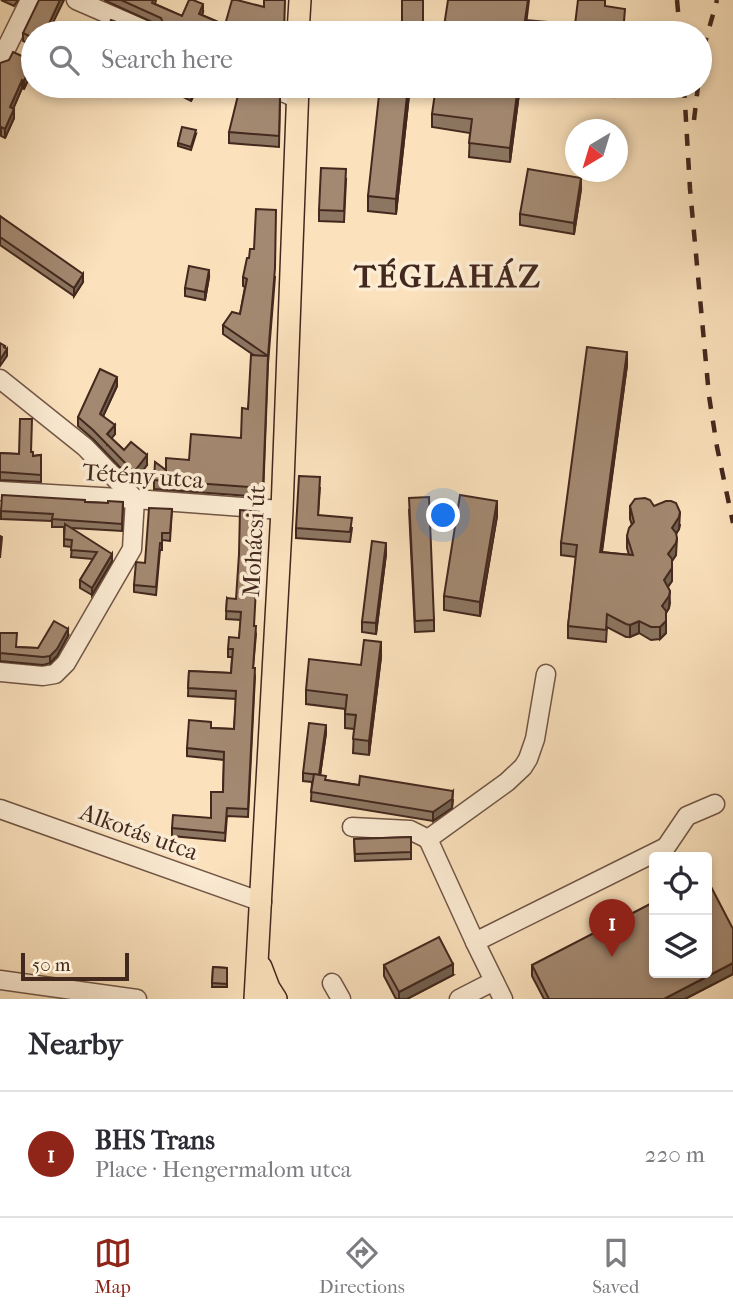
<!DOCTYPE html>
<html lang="en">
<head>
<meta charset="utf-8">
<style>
  body { margin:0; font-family:"IM FELL French Canon",serif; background:#f2f2f3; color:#2b2b33 }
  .controls { position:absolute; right:21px; bottom:21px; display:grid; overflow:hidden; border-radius:7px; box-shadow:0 4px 10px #0003 }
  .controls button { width:63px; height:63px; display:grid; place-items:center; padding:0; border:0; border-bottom:2px solid #e1e1e2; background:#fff; color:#2b2b33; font:35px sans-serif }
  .compass { position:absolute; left:565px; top:119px; width:63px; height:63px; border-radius:50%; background:#fff; box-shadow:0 4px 10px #0003; rotate:218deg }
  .scale { position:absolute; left:21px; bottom:18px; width:108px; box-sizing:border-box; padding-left:7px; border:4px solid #43281e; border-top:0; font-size:19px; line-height:24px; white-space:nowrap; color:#43281e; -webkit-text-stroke:5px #fcecd4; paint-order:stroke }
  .you { position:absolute; left:444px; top:516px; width:24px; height:24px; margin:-18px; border:5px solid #fff; border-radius:50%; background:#1a73e8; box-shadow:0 0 0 10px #1a73e833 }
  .badge { display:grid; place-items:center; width:46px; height:46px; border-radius:50%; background:#8f2418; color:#fff; font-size:23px; font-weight:700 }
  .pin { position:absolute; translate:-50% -58px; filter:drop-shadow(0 2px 4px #0008) }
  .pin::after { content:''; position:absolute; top:37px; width:24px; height:21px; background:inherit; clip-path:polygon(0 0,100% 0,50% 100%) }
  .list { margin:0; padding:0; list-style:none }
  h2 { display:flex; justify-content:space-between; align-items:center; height:91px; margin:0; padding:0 28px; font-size:30px }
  h2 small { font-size:23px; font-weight:400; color:#7c7c81 }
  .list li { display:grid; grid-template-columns:46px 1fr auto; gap:21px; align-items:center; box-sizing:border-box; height:126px; padding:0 28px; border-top:2px solid #e1e1e2 }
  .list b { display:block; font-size:26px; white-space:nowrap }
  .list p { margin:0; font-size:23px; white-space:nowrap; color:#7c7c81 }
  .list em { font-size:23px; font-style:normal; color:#7c7c81 }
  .icon { flex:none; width:38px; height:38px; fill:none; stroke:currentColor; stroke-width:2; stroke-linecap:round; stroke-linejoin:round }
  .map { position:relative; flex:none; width:733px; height:999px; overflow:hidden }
  .search { position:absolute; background:#fff; box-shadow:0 4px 10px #0003; left:21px; right:21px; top:21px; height:77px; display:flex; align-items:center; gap:18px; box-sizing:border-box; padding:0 24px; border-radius:38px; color:#7c7c81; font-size:26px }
  .sheet { height:217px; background:#fff }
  nav { display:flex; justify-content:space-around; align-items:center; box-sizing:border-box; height:98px; border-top:2px solid #e1e1e2; background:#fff; font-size:19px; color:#7c7c81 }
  nav a { display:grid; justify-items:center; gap:4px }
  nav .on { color:#8f2418 }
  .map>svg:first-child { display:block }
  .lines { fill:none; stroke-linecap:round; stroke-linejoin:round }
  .minor-casing { stroke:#715646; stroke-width:21 }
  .major-casing { stroke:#43281e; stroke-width:24 }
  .minor { stroke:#fcecd4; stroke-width:18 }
  .major { stroke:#fbe2bd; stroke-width:21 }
  .rail { stroke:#43281e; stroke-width:4.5; stroke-dasharray:12 12; stroke-linecap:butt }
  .wall { fill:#8c7661; stroke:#43281e; stroke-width:2 }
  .shaded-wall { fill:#72604f; stroke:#43281e; stroke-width:2 }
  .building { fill:#a38971; stroke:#43281e; stroke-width:2 }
  .labels { text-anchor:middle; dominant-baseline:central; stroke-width:7; stroke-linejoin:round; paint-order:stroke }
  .street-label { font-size:24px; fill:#43281e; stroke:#fcecd4 }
  .district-label { font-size:32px; font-weight:bold; letter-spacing:2px; fill:#43281e; stroke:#fcecd4 }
</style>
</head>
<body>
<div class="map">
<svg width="733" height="999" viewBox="0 0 733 999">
  <rect width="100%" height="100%" fill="#fbe2bd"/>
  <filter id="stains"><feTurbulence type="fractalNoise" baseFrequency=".00286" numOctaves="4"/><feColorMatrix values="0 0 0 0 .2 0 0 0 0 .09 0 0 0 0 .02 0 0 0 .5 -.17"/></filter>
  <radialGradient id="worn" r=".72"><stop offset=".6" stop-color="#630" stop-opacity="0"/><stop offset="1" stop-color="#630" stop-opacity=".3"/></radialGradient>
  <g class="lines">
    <g class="minor-casing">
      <g id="minor">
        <path d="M76 0 152 33"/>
        <path d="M0 61 30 0"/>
        <path d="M269 86 298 99"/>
        <path d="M0 379 85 447 135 499 132 549 66 663 55 674 43 676 0 672"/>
        <path d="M0 491 135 499 282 510"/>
        <path d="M0 809 262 902"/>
        <path d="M352 827 410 830 428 839"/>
        <path d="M475 942 666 847 687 816 715 804"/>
        <path d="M0 980 137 999"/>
        <path d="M332 983 341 999"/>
        <path d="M459 999 494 981"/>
        <path d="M503 999 475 942 428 839 507 782 523 767 528 759 535 739 546 674"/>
      </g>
    </g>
    <g class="major-casing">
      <g id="major">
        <path d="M298 33 300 0"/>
        <path d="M261 967 269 988 276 999"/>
        <path d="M255 999 282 510 298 86"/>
      </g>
    </g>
    <use href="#minor" class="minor"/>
    <use href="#major" class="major"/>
    <g class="rail">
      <path d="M677 0 680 33"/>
      <path d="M700 73 703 50 717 0"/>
      <path d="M684 86 690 189 709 396 717 447 733 523"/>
      <path d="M694 120 698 86"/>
    </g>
  </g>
  <g class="wall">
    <path d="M1 0H18L14 6Z"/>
    <path d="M104 0H156L155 4 182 16 203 12 202 15 225 25 284 33H160L162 29 161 26Z"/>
    <rect x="402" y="0" width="21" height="33"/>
    <path d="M107 28 145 33H107Z"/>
    <path d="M23 33H33V46L23 41Z"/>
    <path d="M0 63 33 69 24 89 22 88 13 109 14 118 5 138 1 136Z"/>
    <path d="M175 86H213L208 96 196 90 191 101 175 93Z"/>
    <path d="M410 86 396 214 368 211V196Z"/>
    <path d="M520 86 510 162 469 157 470 133 432 127V114Z"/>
    <path d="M586 86H616L615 97 586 92Z"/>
    <path d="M265 94 280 97 279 147 229 143V132Z"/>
    <path d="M196 134 191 150 178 146V143Z"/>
    <path d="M346 180 344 222 319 221V210Z"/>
    <path d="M581 189 574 234 520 225V214Z"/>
    <path d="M0 216 83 282 74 296 0 245Z"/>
    <path d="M209 277 205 300 185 296V288Z"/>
    <path d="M243 277H275L268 364 263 497 154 489V480L189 460 241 438 248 409 255 356 223 334V325L240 314 245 287 243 286Z"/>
    <path d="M627 365 602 552 629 555 627 548V536L632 525 630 519V506H654L680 525 679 529 676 534V555L672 561V581L668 587 670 603 669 608 666 613V633L660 639 651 640 639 633 630 637H626L607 627 606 642 568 638V626L576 557 561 555V543Z"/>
    <path d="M117 386 103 416 115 434 111 438 124 450 147 465 134 482 93 439 78 426V417Z"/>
    <path d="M32 452 33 456 41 455V482L0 480V453L19 454Z"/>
    <path d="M320 487 318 515 352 528 350 542 296 538V528Z"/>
    <path d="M85 502 108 503 123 502 122 531 71 528 112 561 92 595 80 588V580L93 559 71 557 72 547 64 546V527H52V521L1 519V511Z"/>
    <path d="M172 509 170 541 162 540V550H160L156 595 134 592V585Z"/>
    <path d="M409 509 434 620V631L415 632Z"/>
    <path d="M497 516 480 616 444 610V596Z"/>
    <path d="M386 554 376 634 362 632V622Z"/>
    <path d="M227 598 254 626 256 634 253 668 255 676 248 817 227 816 225 841 172 836V828L211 818 223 792 224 760 187 756V748L211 728 234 729 236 699 188 696 189 671 231 673 232 657H228V649L239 638 241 620 226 619Z"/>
    <path d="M0 633 16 647 38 648 68 636 57 656 50 663 43 665 0 661Z"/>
    <path d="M381 657 369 755 353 753 354 729 345 728V709L306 704V690Z"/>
    <path d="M326 733 320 775 326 780 453 800 452 808 433 821 311 801 312 782 303 781V773Z"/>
    <path d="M411 837V859L355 861 354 839Z"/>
    <path d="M733 929V974L685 999H544L532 976V965Z"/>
    <path d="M384 965 453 975 407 999H396L384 976Z"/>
    <path d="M213 967 227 968V987H212Z"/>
  </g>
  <g class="shaded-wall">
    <path d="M60 0H64L48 33 47 28Z"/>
    <path d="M528 0H529L525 33V20Z"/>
    <path d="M203 4V12L199 22V14Z"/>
    <path d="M33 61V69L24 89V81Z"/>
    <path d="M22 80V88L10 116V107Z"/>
    <path d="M194 86H196V90L191 101V93Z"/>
    <path d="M209 86H213L208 96V88Z"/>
    <path d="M408 86H410L396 214V199Z"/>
    <path d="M518 86H520L510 162V148Z"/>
    <path d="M14 109V118L5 138V129Z"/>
    <path d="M581 178V189L574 234V223Z"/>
    <path d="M209 270V277L205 300V292Z"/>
    <path d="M83 274V282L74 296V288Z"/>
    <path d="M5 346V352L7 349V356L0 366V360Z"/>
    <path d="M627 352V365L600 564V552Z"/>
    <path d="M117 377V386L100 423V414Z"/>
    <path d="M115 425V434L107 444V434Z"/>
    <path d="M147 455V465L134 482V472Z"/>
    <path d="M497 501V516L480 616V602Z"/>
    <path d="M680 512 679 529 672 540V528Z"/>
    <path d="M677 538 676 555 668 567V554Z"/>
    <path d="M386 543V554L376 634V623Z"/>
    <path d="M112 554V561L92 595V588Z"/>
    <path d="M672 568V581L664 592V580Z"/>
    <path d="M670 591 669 608 662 619V606Z"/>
    <path d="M639 621V633L630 637V625Z"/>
    <path d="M666 621V633L660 639V627Z"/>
    <path d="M68 629V636L57 656 50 663V656Z"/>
    <path d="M381 642V657L369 755V741Z"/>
    <path d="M326 725V733L319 783V776Z"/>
    <path d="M453 791 452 808 433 821V812Z"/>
    <path d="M733 963V974L685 999H664Z"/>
    <path d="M453 964V975L407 999H399V992Z"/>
  </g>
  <g class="building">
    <path d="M39 0H60L47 28 59 33H33V38L23 33Z"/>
    <path d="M121 0H153L152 3 182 16 189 0H193L203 4 199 14 225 25 232 0H237L264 7V0H285L284 33H183L164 25 161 33H160L163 29V23L161 18Z"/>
    <rect x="402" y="0" width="21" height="29"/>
    <path d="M448 0H528L525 20 547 22 546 33H443Z"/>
    <path d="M578 0H605V6L625 9 623 33H574Z"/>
    <path d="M111 20 145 33H119L107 28Z"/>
    <path d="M13 52 33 61 24 81 22 80 10 107 14 109 5 129 1 127 0 130V63L9 60Z"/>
    <path d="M176 86H194L191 93Z"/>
    <path d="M380 86H408L396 199 368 196Z"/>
    <path d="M436 86H518L510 148 469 143 472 119 432 114Z"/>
    <path d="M591 86H615V89Z"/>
    <path d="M240 87 265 94 269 91 280 97 279 136 229 132Z"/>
    <path d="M182 127 196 130 191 147 178 143Z"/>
    <path d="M321 168 346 169 344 211 319 210Z"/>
    <path d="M528 169 581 178 574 223 520 214Z"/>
    <path d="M256 209 276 210 275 268 268 356 223 325 232 312 240 314 247 279 243 277 247 258H249L250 249H254Z"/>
    <path d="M0 216 83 274 74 288 0 237Z"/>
    <path d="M189 266 209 270 205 292 185 288Z"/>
    <path d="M0 343 5 346 4 347 7 349 0 360Z"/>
    <path d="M587 347 627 352 600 552 633 555 627 536 629 528 634 522 630 506 635 499 645 498 650 500 654 506 666 501H671L676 503 680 512 679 517 672 528 676 533 677 538 676 543 668 554 672 559V568L664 580 670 591 669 596 662 606 666 611V621L660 627H651L639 621 630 625 626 624 607 614 606 630 568 626 577 545 561 543Z"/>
    <path d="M251 355 268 356 263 488 154 480 155 462 166 470V458L189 460 191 434 241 438 242 408 248 409Z"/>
    <path d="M100 369 117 377 100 414 115 425 107 434 124 450 131 442 147 455 134 472 93 430 78 417Z"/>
    <path d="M20 419H32L31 452H33V456L41 455V475L0 472V453L19 454Z"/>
    <path d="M299 476 320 477 318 515 352 518 350 532 296 528Z"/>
    <path d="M2 495 85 500V502L108 503V501L123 502 122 524 52 519 53 514 1 511Z"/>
    <path d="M460 495 497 501 480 602 444 596Z"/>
    <path d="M429 497 434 620 415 621 409 498Z"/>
    <path d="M149 508 172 509 170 533H162V543H160L156 587 134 585 136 562 145 563Z"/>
    <path d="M240 510 260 512 254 626H256L253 668H255L248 809 227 808 225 833 172 828 173 815 211 818V792H223L224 752 187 748 189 720 211 722V728L234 729 236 691 188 688 189 671 231 673 233 649H228L229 637 239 638 241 612 226 611 227 598 236 599 239 554Z"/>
    <path d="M65 524 112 554 92 588 80 580 97 552 71 550 72 540 64 539Z"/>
    <path d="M0 536 2 537 0 558Z"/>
    <path d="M372 541 386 543 376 623 362 622Z"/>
    <path d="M54 621 68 629 57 649 50 656 43 657 0 653V633H17L16 647 38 648Z"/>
    <path d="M364 640 381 642 369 741 353 739 356 715 345 714 347 695 306 690 309 659 361 665Z"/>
    <path d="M309 723 326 725 319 775 303 773Z"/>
    <path d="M314 774 326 776 325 780 359 785 360 776 453 791 452 799 433 812 311 792Z"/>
    <path d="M411 837V852L355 854 354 839Z"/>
    <path d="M707 879 733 929V963L664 999H549L532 965 654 902V973H707Z"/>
    <path d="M439 937 453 964 399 992 384 965Z"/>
    <path d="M213 967 227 968V984L212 983Z"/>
  </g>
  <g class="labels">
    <g class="street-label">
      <text transform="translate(143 476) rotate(4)">Tétény utca</text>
      <text transform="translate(254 541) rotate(-87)">Mohácsi út</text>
      <text transform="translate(139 832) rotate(20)">Alkotás utca</text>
    </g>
    <g class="district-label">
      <text x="448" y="276">TÉGLAHÁZ</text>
    </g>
  </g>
  <rect width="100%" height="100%" filter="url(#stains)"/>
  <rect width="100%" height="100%" fill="url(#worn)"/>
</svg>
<div class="controls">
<button><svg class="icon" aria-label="locate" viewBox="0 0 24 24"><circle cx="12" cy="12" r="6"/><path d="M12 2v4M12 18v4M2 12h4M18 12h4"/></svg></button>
<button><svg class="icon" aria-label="layers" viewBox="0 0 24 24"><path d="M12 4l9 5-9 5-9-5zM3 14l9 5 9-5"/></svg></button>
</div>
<svg class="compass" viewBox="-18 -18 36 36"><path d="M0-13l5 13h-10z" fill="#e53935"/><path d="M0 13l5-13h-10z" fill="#7c7c81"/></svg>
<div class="scale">50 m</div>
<div class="you"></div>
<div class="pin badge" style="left:612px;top:957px">1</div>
<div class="search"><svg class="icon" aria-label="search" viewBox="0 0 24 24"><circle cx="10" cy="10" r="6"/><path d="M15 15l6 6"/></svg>Search here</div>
</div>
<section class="sheet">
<h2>Nearby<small></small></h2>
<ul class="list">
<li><span class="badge">1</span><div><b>BHS Trans</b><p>Place · Hengermalom utca</p></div><em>220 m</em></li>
</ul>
</section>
<nav>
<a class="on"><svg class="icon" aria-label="map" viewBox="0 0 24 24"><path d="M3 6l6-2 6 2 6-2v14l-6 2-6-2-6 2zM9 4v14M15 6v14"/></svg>Map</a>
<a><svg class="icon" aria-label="directions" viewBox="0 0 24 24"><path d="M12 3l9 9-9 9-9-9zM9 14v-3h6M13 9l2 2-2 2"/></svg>Directions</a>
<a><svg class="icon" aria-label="saved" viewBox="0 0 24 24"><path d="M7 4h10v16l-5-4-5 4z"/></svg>Saved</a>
</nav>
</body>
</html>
